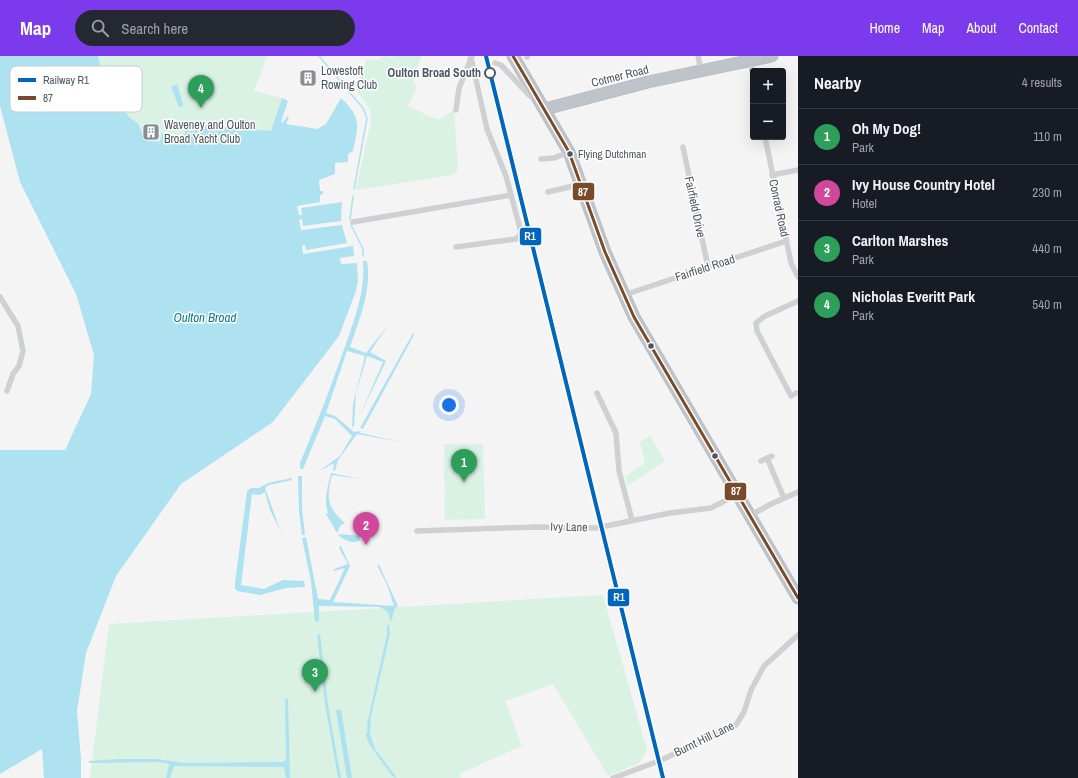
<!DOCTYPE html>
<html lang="en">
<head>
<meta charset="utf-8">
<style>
  body { margin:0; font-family:"Archivo Narrow",sans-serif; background:#242831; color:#f1f3f6 }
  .controls { position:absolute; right:12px; top:12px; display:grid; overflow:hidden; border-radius:4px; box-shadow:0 4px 16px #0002 }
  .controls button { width:36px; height:36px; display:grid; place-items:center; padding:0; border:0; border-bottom:1px solid #363941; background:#171b24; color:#f1f3f6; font:20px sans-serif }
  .you { position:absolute; left:449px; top:349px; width:14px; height:14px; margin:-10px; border:3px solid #fff; border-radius:50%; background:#1a73e8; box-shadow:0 0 0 6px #1a73e833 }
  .badge { display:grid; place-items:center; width:26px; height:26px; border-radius:50%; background:#7c3aed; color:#fff; font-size:13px; font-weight:700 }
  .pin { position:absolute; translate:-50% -33px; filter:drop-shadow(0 1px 2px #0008) }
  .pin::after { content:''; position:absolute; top:21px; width:14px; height:12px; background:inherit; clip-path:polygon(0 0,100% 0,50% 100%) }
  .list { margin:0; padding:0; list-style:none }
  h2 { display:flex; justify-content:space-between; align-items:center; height:52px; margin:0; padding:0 16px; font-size:17px }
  h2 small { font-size:13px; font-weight:400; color:#9ea1a6 }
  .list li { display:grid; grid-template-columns:26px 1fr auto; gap:12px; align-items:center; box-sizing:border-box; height:56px; padding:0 16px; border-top:1px solid #363941 }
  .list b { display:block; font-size:15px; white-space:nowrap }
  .list p { margin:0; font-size:13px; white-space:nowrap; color:#9ea1a6 }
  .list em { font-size:13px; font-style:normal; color:#9ea1a6 }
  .icon { flex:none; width:22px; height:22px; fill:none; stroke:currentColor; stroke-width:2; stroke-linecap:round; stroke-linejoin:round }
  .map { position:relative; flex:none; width:798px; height:722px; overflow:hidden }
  header { display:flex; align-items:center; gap:24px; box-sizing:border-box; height:56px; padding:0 20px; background:#7c3aed; color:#fff }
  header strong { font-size:19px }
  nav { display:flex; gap:22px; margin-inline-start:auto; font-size:14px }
  .search { width:280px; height:36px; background:#242831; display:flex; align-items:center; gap:10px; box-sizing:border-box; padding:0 14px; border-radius:22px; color:#9ea1a6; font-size:15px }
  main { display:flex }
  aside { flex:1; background:#171b24 }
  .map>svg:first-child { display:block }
  .green { fill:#d9f2e3 }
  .water { fill:#aee2f0 }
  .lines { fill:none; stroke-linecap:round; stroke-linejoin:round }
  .stream { stroke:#aee2f0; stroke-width:1.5 }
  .highway-casing { stroke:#b9bec3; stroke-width:13 }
  .street { stroke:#ced0d2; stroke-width:5.5 }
  .highway { stroke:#bec4c9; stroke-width:11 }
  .bus-1-casing { stroke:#fff; stroke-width:6 }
  .bus-1 { stroke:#7a4b2a; stroke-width:3 }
  .rail-1-casing { stroke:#fff; stroke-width:7 }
  .rail-1 { stroke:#0065bd; stroke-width:4 }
  .stop-dot { fill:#fff; stroke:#4a5661; stroke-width:2 }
  .bus-dot { fill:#4a5661; stroke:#fff; stroke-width:1.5 }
  .labels { text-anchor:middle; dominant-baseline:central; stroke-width:3; stroke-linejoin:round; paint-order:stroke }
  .bus-label { font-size:11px; fill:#4a5661; stroke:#fff; text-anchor:start }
  .poi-label { font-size:12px; fill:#4a5661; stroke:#fff; text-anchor:start }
  .stop-label { font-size:12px; font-weight:bold; fill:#4a5661; stroke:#fff; text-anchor:end }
  .street-label { font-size:12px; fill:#4a5661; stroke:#fff }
  .water-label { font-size:13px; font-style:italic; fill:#0c7c9b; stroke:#fff }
  .key { fill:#fff; stroke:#c9ccd0; stroke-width:1 }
  .key-label { font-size:11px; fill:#4a5661 }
  .line-badge { stroke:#fff; stroke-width:1.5 }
  .badge-label { font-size:11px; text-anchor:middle; font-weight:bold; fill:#fff }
</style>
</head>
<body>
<header>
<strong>Map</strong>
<div class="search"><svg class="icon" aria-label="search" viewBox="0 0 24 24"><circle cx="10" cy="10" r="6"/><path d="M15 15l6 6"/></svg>Search here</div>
<nav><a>Home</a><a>Map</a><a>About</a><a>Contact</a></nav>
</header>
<main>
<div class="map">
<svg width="798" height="722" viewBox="0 0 798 722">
  <rect width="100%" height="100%" fill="#f4f4f4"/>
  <g class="green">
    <path d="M98 0H267L254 35 282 42 271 75 229 72 193 67 183 80 165 79 162 77 160 86 145 84 138 67 130 62 115 43 102 17Z"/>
    <path d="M385 0 393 2 394 0H421L413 25 417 30 408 50 438 64 454 54 458 111 456 116 452 119 356 134 371 65 370 53 355 33 367 3 379 4Z"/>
    <path d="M650 380 665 405 627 430 625 421 645 407 640 386Z"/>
    <path d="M444 388H483L485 463 445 464Z"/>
    <path d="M603 539 647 694 639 707 608 720 553 628 505 645 522 690 459 718 461 722H90L109 568Z"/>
  </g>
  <g class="water">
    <path d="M0 0H98L102 17 115 43 130 62 138 67 145 84 160 86 162 77H165V79L183 80 185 76 184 68 193 67 229 72 271 75 282 42 288 45 281 66 283 67 287 60 289 61 286 68 317 73 326 68 341 42C361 61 359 68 353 95L348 98V106L335 107V118L319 124 320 135H323V138L320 139V146L297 150 299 159H302L301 152 342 146 341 165 303 170 302 163 299 164 301 174 342 169 347 187 306 194 305 189 302 190 303 198 353 190 354 200 340 202 341 208 357 207 358 225 356 235 339 280 273 366 181 428 116 520 86 597 77 655 81 703V722H44L42 693 0 718V394H65L91 338 94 299 76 238 20 126 0 50Z"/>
    <path d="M177 28 183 48V50L179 51 171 31Z"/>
    <path d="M363 205H367C372 234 359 264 350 291L366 297 389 268 370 296 386 305 360 359 383 306 367 300 356 337 354 370 352 371 353 348 365 300 347 295 326 357 335 360 354 376 361 375 360 377 406 387 357 378 338 404 335 415H333L334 407 319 415 340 400 352 380 335 363 325 360 303 413H300V407C315 371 329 336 342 299 352 270 366 237 363 205Z"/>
    <path d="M413 277 414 279 363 373 360 372Z"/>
    <path d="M331 417 361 423 332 419C326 443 327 451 345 467L340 470 337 477 326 458 328 457C323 443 328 431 331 417Z"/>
    <path d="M298 420H302V453L305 479H302L299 455Z"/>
    <path d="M292 422V424L269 429 265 432 281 476 270 454 265 436 260 439 252 438 241 529 264 533 283 524 304 525 305 531 286 532 260 539 237 535 235 532V527L247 435 251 432H259L268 427Z"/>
    <path d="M340 478 360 480V484C354 489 344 484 338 479Z"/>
    <path d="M306 481 318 543 330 544 345 512 334 515V513L348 508 339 492 341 490 350 510 333 546 394 550 387 529 377 509H379L398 550 394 554 392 564H390L388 556 380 551 319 550V565L315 566 311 525 303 487 302 482Z"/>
    <path d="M387 569H389L390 578 371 660 370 678 375 693 397 722 392 720 369 688 366 679C369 674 366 669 368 664 374 635 381 607 387 578Z"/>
    <path d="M320 578 328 649 341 722H338L325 648 317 579Z"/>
    <path d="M285 643H288L290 722H286L284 711 174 710 170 722H166L169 708 159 706 89 707V705L119 703H157L185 707 283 706 286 704Z"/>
    <path d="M336 654H341L352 722H347Z"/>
  </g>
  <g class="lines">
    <g class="stream">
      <path d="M319 0 363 52 367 62 354 133"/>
      <path d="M350 164 353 140"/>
      <path d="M351 169 363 193V200"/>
    </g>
    <g class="highway-casing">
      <g id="highway">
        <path d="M513 0 569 96 605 196 634 261 798 542"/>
        <path d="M545 53 648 26 772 0"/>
      </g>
    </g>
    <g class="street">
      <path d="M527 0V1"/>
      <path d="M698 0 701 15"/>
      <path d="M750 4 753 20"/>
      <path d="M495 7 501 9 530 40 535 41"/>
      <path d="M456 54 459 32 472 0"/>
      <path d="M765 81 791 207 798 221"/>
      <path d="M683 91 708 211"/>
      <path d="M541 103 554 102 569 96"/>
      <path d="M772 119 798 114"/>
      <path d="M548 136 582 128"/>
      <path d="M353 166 511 139"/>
      <path d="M456 191 516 183 520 179 521 176 506 120 487 73 472 6 470 3"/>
      <path d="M624 239 786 185"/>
      <path d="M0 241 18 270 23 295 19 310 13 318 7 335"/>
      <path d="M597 337 616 377 619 415 632 464"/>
      <path d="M796 337 791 340 757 275 756 267 765 260 798 245"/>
      <path d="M767 402 784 442"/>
      <path d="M761 405 772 400"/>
      <path d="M751 459 771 448 798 436"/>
      <path d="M417 475 535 471 596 472 670 457 711 452 738 438"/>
      <path d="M613 722 659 705 736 669 744 656 751 634 764 610 798 579"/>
    </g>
    <use href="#highway" class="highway"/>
    <g class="bus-1-casing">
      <path id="bus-1" d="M513 0 569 96 605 196 634 261 798 542"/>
    </g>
    <use href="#bus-1" class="bus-1"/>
    <g class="rail-1-casing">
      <path id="rail-1" d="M486 0 663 722"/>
    </g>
    <use href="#rail-1" class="rail-1"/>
  </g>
  <defs>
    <g id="building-square" transform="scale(0.9)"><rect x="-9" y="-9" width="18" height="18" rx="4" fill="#868d94" stroke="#fff"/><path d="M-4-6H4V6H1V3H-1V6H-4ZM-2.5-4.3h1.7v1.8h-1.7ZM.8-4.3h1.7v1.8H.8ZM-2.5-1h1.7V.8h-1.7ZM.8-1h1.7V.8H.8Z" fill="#fff"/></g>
  </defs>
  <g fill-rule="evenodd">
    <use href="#building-square" x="308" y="22"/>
    <use href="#building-square" x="151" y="76"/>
  </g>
  <circle class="stop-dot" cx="490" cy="17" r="5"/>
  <g class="bus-dot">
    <circle cx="570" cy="98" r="3.5"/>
    <circle cx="651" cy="290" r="3.5"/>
    <circle cx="715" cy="400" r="3.5"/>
  </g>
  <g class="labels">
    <g class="bus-label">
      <text x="578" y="98">Flying Dutchman</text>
    </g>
    <g class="poi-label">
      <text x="321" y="15">Lowestoft<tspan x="321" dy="14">Rowing Club</tspan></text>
      <text x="164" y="69">Waveney and Oulton<tspan x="164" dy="14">Broad Yacht Club</tspan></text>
    </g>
    <g class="stop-label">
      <text x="481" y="17">Oulton Broad South</text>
    </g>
    <g class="street-label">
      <text transform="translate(620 20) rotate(-14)">Cotmer Road</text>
      <text transform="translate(695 151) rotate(78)">Fairfield Drive</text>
      <text transform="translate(779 152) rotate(78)">Conrad Road</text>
      <text transform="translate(705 212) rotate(-18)">Fairfield Road</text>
      <text transform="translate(569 471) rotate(1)">Ivy Lane</text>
      <text transform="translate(704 683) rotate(-26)">Burnt Hill Lane</text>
    </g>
    <g class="water-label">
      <text x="205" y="261">Oulton Broad</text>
    </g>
  </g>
  <rect x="10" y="10" width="132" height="46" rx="6" class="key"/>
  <rect x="18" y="22" width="18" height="4" fill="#0065bd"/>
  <rect x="18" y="40" width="18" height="4" fill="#7a4b2a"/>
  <g class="key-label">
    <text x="43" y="28">Railway R1</text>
    <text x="43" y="46">87</text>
  </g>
  <g class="line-badge">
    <rect x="572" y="126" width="23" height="19" rx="4" fill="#7a4b2a"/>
    <rect x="519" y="171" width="23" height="19" rx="4" fill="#0065bd"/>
    <rect x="724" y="426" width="23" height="19" rx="4" fill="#7a4b2a"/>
    <rect x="607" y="532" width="23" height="19" rx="4" fill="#0065bd"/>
  </g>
  <g class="badge-label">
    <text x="583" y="140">87</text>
    <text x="530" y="184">R1</text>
    <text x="736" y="439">87</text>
    <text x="619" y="545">R1</text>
  </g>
</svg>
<div class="controls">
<button>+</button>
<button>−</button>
</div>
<div class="you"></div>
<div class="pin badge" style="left:464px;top:426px;background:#2e9e5b">1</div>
<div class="pin badge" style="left:366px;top:489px;background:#d1479c">2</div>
<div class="pin badge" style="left:315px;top:636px;background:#2e9e5b">3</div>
<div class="pin badge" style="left:201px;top:52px;background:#2e9e5b">4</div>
</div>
<aside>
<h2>Nearby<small>4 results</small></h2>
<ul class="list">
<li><span class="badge" style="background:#2e9e5b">1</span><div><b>Oh My Dog!</b><p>Park</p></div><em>110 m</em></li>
<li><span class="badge" style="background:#d1479c">2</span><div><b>Ivy House Country Hotel</b><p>Hotel</p></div><em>230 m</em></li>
<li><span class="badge" style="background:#2e9e5b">3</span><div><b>Carlton Marshes</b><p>Park</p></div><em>440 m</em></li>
<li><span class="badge" style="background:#2e9e5b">4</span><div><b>Nicholas Everitt Park</b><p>Park</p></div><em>540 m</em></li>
</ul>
</aside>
</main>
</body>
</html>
